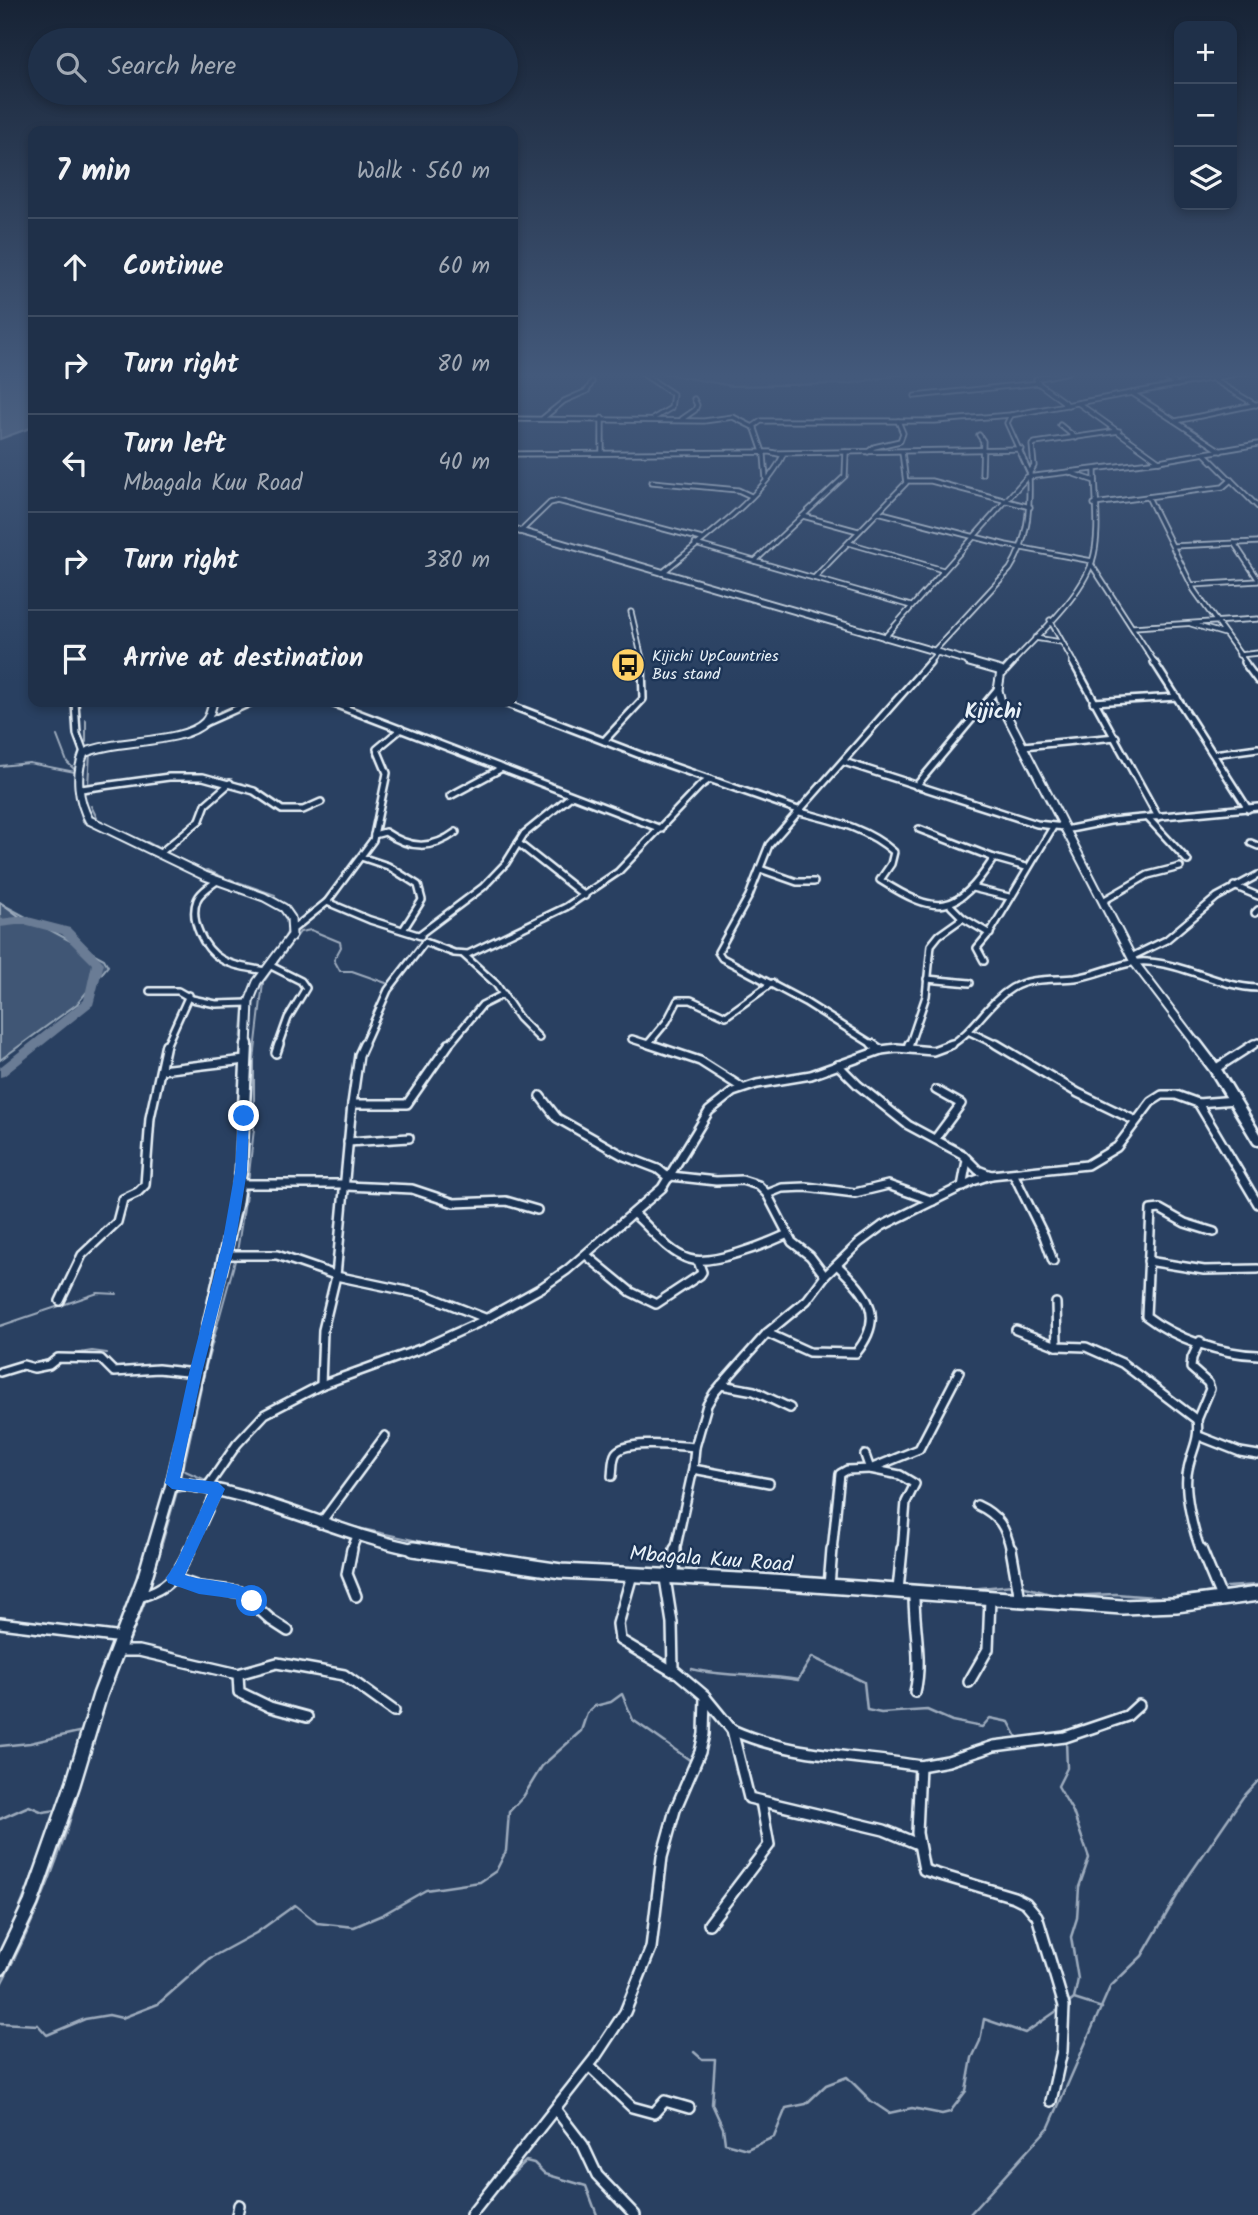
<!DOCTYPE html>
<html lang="en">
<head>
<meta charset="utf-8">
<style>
  body { margin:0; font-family:Kalam,sans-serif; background:#273850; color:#f1f3f6 }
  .controls { position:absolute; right:21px; top:21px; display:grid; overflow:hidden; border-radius:14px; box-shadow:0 4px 10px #0003 }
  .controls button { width:63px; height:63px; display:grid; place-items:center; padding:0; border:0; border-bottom:2px solid #3c4b61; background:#1f3049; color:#f1f3f6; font:35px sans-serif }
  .stop { position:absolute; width:21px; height:21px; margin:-16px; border:5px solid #1a73e8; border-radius:50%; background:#fff }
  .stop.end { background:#1a73e8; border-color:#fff; box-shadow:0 2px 7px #0008 }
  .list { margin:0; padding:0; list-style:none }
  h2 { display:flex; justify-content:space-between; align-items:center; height:91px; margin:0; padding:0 28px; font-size:30px }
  h2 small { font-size:23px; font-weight:400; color:#a1a9b4 }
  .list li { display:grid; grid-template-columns:46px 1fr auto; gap:21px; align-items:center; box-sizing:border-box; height:98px; padding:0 28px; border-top:2px solid #3c4b61 }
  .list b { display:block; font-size:26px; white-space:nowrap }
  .list p { margin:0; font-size:23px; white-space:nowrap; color:#a1a9b4 }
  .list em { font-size:23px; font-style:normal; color:#a1a9b4 }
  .icon { flex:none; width:38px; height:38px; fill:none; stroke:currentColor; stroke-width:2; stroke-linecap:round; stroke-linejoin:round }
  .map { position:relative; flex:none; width:1258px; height:2215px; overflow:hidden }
  .search { position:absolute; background:#1f3049; box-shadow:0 4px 10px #0003; left:28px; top:28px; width:490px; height:77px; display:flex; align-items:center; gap:18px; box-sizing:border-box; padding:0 24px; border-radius:38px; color:#a1a9b4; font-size:26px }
  .panel { position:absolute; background:#1f3049; box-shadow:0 4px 10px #0003; left:28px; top:126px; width:490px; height:581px; border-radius:14px }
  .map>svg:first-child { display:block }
  .green { fill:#415774; stroke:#94a4b6; stroke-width:2 }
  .water { fill:#6b7c95; stroke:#9dabbd; stroke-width:2 }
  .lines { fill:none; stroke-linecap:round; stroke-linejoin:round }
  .stream-far1 { stroke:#9dabbd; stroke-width:2 }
  .stream { stroke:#9dabbd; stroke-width:2.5 }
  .river { fill:#6b7c95; fill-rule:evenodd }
  .street-far3-casing { stroke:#e8f1f8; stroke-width:7 }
  .street-far2-casing { stroke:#e8f1f8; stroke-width:10 }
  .street-far1-casing { stroke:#e8f1f8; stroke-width:12 }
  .street-casing { stroke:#e8f1f8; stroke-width:14 }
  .secondary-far3-casing { stroke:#e8f1f8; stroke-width:9 }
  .secondary-far2-casing { stroke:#e8f1f8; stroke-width:11 }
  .secondary-far1-casing { stroke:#e8f1f8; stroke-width:15 }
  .secondary-casing { stroke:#e8f1f8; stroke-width:18 }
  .street-far3 { stroke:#1d3557; stroke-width:3.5 }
  .street-far2 { stroke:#1d3557; stroke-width:5 }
  .street-far1 { stroke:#1d3557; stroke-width:7 }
  .street { stroke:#1d3557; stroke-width:9 }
  .secondary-far3 { stroke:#1d3557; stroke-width:5 }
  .secondary-far2 { stroke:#1d3557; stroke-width:7 }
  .secondary-far1 { stroke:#1d3557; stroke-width:10 }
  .secondary { stroke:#1d3557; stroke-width:13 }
  .route { fill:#1a73e8 }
  .labels { text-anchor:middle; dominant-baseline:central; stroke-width:5; stroke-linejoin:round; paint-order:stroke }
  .far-poi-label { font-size:16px; fill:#e8f1f8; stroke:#1d3557; text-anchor:start }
  .far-district-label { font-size:21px; font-weight:bold; fill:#e8f1f8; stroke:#1d3557 }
  .near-street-label { font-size:21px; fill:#e8f1f8; stroke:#1d3557 }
</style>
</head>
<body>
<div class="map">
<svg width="1258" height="2215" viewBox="0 0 1258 2215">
  <rect width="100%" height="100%" fill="#294061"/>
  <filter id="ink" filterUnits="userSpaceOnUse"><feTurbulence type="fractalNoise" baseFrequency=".0143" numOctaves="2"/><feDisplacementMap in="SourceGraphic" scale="14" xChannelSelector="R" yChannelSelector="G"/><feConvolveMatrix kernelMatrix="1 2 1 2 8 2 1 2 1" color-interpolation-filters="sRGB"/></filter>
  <g filter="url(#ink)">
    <g class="green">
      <path d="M655 372H916L848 384 732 386Z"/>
      <path d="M0 903 104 959 108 966 77 1004 0 1060Z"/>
    </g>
    <path class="water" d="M0 372H33V427L0 439Z"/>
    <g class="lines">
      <g class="stream-far1">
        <path d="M86 720V742"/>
        <path d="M57 736 67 762 76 771"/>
        <path d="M0 766 29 763 75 772"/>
        <path d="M88 785 90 753"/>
        <path d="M79 805 83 822 129 843"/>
        <path d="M91 806 98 820"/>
        <path d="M147 842 160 849"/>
        <path d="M166 853 199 868"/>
        <path d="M207 870 225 878"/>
        <path d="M230 879 234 881"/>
        <path d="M238 882 275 895"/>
        <path d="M0 902 24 920"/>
        <path d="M279 947 288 931 286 917"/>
        <path d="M276 965 300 932 311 930 340 942 341 947 334 960 340 971H352L386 983"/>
        <path d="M265 980 272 970"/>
        <path d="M240 1058 244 1007"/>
        <path d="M235 1180 240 1064"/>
        <path d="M248 1183 254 1129V1060L263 983"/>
        <path d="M237 1252 247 1188"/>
        <path d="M0 1326 98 1293 117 1294"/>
        <path d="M67 1355 92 1351 107 1353"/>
        <path d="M33 1364 51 1359"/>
        <path d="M208 1481 183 1470 206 1366 236 1257"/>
        <path d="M231 1498 256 1505"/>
        <path d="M159 1511 178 1435"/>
        <path d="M284 1514 351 1538"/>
        <path d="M345 1525 445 1547"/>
        <path d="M357 1540 397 1551"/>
        <path d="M160 1551 177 1492 189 1490"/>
      </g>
      <g class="stream">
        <path d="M390 1549 409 1554"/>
        <path d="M1022 1586 1057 1596"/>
        <path d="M1227 1587 1258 1585"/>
        <path d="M970 1589 1013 1585"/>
        <path d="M149 1590 161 1549"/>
        <path d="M1062 1596 1116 1594 1166 1598 1213 1592"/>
        <path d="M126 1649 146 1599"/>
        <path d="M692 1669C727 1678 763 1673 798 1680L812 1657 864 1682 867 1710 881 1713 927 1710 952 1721 982 1727 990 1718 1009 1722 1017 1737 1022 1739"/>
        <path d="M100 1717 114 1676"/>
        <path d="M1066 1740 1067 1768 1058 1786 1073 1812 1089 1858 1079 1887 1077 1918 1071 1937 1078 1979 1074 1999"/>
        <path d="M0 1746 30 1743 83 1731"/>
        <path d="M0 1819 29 1806 43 1812 57 1810"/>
        <path d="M10 1933 49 1834"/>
        <path d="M0 1986C38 1916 66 1843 85 1766"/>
        <path d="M1069 2003 1074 1999 1102 2008"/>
        <path d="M0 2023 38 2025 47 2035 85 2019 109 2015 122 2018 158 2004 210 1958 256 1933 295 1905 317 1923 354 1927 382 1915 426 1890 480 1882 496 1871 506 1851 509 1812 523 1797 542 1766 581 1731 587 1713 595 1706 611 1702 622 1694 633 1720 691 1761"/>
        <path d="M694 2052 702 2059H715L712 2104 723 2128 725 2143 747 2149 774 2137 786 2108 806 2104 826 2085 847 2077 871 2101 889 2113 912 2108 942 2114 950 2112 966 2091 972 2058 980 2041 984 2019 1025 2033 1061 2008"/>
        <path d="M508 2178 526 2161 534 2163 545 2174 586 2186 597 2215"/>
        <path d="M969 2215 1049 2127 1110 1987 1142 1956 1188 1877 1243 1797 1258 1781"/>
      </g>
      <path class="river" d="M24 916 70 928 104 963 93 1005 4 1076 0 1077V1067L84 1000 92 964 62 934 24 924 0 927V919Z"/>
      <g class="street-far3-casing">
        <g id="street-far3">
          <path d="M1157 372 1177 385"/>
          <path d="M643 374 673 394 671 408 654 418"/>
          <path d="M1211 378 1256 405"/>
          <path d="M1038 383 1036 379 1068 372"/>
          <path d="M1132 393 1221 451"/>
          <path d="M915 396 1038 383 1068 405"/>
          <path d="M1078 403 1159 461"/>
          <path d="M1011 415 1007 423 1030 474"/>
          <path d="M543 418 564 401 587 391 592 382"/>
          <path d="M602 418V453"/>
          <path d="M513 419 704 421 733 417 755 428"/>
          <path d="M682 419 695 410 697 405 694 399"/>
          <path d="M1176 421 1258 404"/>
          <path d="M1060 425 1076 438"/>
          <path d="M979 435 983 441 982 474"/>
          <path d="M868 452 874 447 900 441 903 433 898 421"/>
          <path d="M778 453 1021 449"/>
          <path d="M513 454 770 452 783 455C766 495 696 544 662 573"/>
          <path d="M1205 454 1258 507"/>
          <path d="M1030 472 1034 466 1032 445 1035 443 1119 431"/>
          <path d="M1071 473 1095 481"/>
          <path d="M766 479 764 455 754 426 761 421H935L1011 415 1247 372"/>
          <path d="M907 481H931L1030 507"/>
          <path d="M652 482 738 490 751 496"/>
          <path d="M1148 497 1194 590 1246 663"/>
          <path d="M1094 504 1223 487 1231 480"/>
          <path d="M878 512 1006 545 1092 561"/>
          <path d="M803 516 858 531"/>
          <path d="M520 532 550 503 558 501 702 539"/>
          <path d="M849 543 943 570"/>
          <path d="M1234 543 1258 579"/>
          <path d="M695 544 911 606"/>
          <path d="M1173 546 1258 542"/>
          <path d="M755 561 845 476 846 452"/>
          <path d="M1091 564 1155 663"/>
          <path d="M814 578 906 483 902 452"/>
          <path d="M1192 585 1258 581"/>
          <path d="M631 612 643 663"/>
          <path d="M1050 620 1074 663"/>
          <path d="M1191 624 1225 634"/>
          <path d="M1133 627 1258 619"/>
          <path d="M884 638 1027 477 1159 461 1258 444"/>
          <path d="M1035 638 1061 642"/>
          <path d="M934 651 1010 569C1028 540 1030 510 1029 476"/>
          <path d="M1239 655 1258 653"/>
          <path d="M928 663 938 652"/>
          <path d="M1012 663C1037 636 1080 598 1092 562 1101 534 1095 499 1095 470"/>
        </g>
      </g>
      <g class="street-far2-casing">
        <g id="street-far2">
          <path d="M1073 662 1158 817"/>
          <path d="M1154 662 1248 809"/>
          <path d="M1244 662 1258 681"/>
          <path d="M1002 674 1013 662"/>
          <path d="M75 702 77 734 84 753"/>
          <path d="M329 702 661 829"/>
          <path d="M502 702 643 756 801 811"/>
          <path d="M1093 702 1177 697"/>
          <path d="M205 723 252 702"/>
          <path d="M604 741 643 699 642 662"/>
          <path d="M1023 746 1116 737"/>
          <path d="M1214 754 1258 748"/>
          <path d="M844 762 1037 824 1064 827"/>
          <path d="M916 786 999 687"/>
          <path d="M81 789 169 777H203L254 791 282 810H303L321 802"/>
          <path d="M450 796 502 768"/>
          <path d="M800 812C834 821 867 828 894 852L891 864 880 880C937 916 956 916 994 858"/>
          <path d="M1148 818 1188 861"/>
          <path d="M919 829 994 858 1026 867"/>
          <path d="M1065 830 1110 821 1258 807"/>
          <path d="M374 835 385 832C410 849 432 850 456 832"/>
          <path d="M518 843 585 896"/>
          <path d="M1251 843 1258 846"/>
          <path d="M159 854 200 820 206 804 230 783"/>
          <path d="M361 857 388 866 418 885 422 900 403 930"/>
          <path d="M760 869 797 882H814"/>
          <path d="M217 881C210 886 200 892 197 900 189 920 204 949 221 959 234 967 251 968 265 971"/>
          <path d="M1234 886 1258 896"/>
          <path d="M972 888 1009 897"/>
          <path d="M1103 901 1148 875 1180 867"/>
          <path d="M327 902 370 920 421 936"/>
          <path d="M951 906 963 918 990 934"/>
          <path d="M1255 913 1258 910"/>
          <path d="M292 930 327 902 373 840 387 773 377 749 401 729"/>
          <path d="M419 935 483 887 506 863 524 834 571 796"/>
          <path d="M464 955 496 984 519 1018 539 1038"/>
          <path d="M1131 957 1166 940 1217 897 1258 875"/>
          <path d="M984 961 977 948 991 931 1053 827"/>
          <path d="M269 965 301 981 306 988 288 1018 278 1046"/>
          <path d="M927 979 970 983"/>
          <path d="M150 991H178L192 999 216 1004 249 1003"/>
          <path d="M970 1032 999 1046"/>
          <path d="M632 1039 654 1046"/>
          <path d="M648 1044 667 1021 678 1000H691L726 1016 772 983"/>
          <path d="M166 1046 189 995"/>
          <path d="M363 1046 388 990 425 942 454 953 468 954 566 907 618 872 700 786 710 779"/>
          <path d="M448 1046 482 1005 504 994"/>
          <path d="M875 1046 805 1002 722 958 718 952 749 896 769 845 930 662"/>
          <path d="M909 1046 926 996 931 945 939 935 963 918"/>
          <path d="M949 1046C974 1032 987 1003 1012 988 1031 977 1054 980 1075 978 1100 975 1123 960 1148 962 1186 964 1219 987 1258 988"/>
          <path d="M1251 1046 1258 1042"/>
        </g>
      </g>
      <g class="street-far1-casing">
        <g id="street-far1">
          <path d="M649 1044 700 1061 741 1087"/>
          <path d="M872 1044 881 1050"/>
          <path d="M996 1044 1078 1093 1136 1121"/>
          <path d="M908 1048 909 1044"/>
          <path d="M276 1053 279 1044"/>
          <path d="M838 1065 858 1085 908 1125 962 1154 978 1170 991 1175"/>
          <path d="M1215 1069 1254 1044"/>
          <path d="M161 1070 245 1060"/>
          <path d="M540 1096 557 1118 624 1156 658 1169 669 1178"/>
          <path d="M1198 1103 1258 1204"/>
          <path d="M352 1104H407L449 1044"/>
          <path d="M935 1139 961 1104 936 1090"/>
          <path d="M348 1142 409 1138"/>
          <path d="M1014 1175 1044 1236 1053 1261"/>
          <path d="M671 1176 716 1181 742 1180 758 1185 767 1194 792 1242 810 1256 825 1276"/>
          <path d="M239 1184H344"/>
          <path d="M346 1186 412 1189 454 1203 506 1201 537 1210"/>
          <path d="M962 1187 967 1160"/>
          <path d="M767 1194 782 1188 806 1187 855 1193 888 1185 933 1201"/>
          <path d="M634 1214C651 1228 667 1252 689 1259 712 1266 766 1244 788 1234"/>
          <path d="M1214 1232 1185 1223 1160 1209 1151 1210 1146 1316C1176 1339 1221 1354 1258 1355"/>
          <path d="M226 1255H277L335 1275"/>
          <path d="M586 1255 631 1292 656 1304 700 1275 702 1272 698 1261"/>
          <path d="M1148 1261 1204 1270 1258 1269"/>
          <path d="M336 1276 426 1295 485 1318"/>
          <path d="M60 1301 82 1255 117 1222 123 1199 138 1192 145 1185 150 1118 166 1044"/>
          <path d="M1056 1303 1057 1346"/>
          <path d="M1016 1330 1057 1346 1086 1347 1122 1363 1197 1420C1200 1441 1192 1449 1188 1469 1183 1489 1193 1531 1201 1551"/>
          <path d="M767 1333 809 1352 856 1353C886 1316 868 1295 838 1266"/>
          <path d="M0 1372 23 1365 34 1368 49 1365 58 1358 101 1359 114 1372 158 1369 195 1373"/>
          <path d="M321 1385 323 1330 336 1276 352 1104 359 1055 364 1044"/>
          <path d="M721 1385 754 1391 790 1408"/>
          <path d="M1197 1420 1210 1389 1208 1383 1191 1368 1192 1358 1200 1341"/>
          <path d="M1199 1436 1240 1452 1258 1455"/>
          <path d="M865 1455 870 1469 900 1475 915 1484 906 1502 902 1551"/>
          <path d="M693 1469 769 1483"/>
          <path d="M612 1476C613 1469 612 1459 616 1453 626 1439 679 1446 695 1447"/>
          <path d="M208 1486 237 1444 265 1414 321 1385 423 1348 480 1322 541 1288 567 1270 662 1188 709 1111 733 1092 757 1084 811 1075 881 1050 897 1048 933 1051 952 1044"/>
          <path d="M977 1505C999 1515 1006 1528 1011 1551"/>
          <path d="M320 1524 385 1436"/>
          <path d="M189 1551 217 1490"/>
          <path d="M351 1551 357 1536"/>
          <path d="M675 1551 693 1469 695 1447 707 1405 714 1393 767 1333 807 1300 825 1276 859 1243 882 1226 973 1181 991 1175 1087 1165 1117 1147 1151 1102 1162 1095H1176L1198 1103 1235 1100"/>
          <path d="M832 1551 840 1474 847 1470 870 1469 919 1449 959 1372"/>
        </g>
      </g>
      <g class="street-casing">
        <g id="street">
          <path d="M352 1549 347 1574 356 1596"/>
          <path d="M1011 1549 1020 1599"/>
          <path d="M1201 1549 1221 1597"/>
          <path d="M632 1575 618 1624 620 1640 674 1672"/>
          <path d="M674 1576 675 1549"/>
          <path d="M173 1578 199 1587 240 1592 271 1620 288 1631"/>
          <path d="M829 1586 832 1549"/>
          <path d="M898 1590 902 1549"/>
          <path d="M914 1591C913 1625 923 1659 915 1692"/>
          <path d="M139 1597C169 1588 177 1577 190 1549"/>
          <path d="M0 1623 123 1638"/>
          <path d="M119 1651H139L238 1674 277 1663 344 1675 394 1711"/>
          <path d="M238 1674 239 1692 270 1707 307 1717"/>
          <path d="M969 1682 988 1649 990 1599"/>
          <path d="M705 1697 732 1730 749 1798 884 1830 918 1844"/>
          <path d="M732 1730C792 1757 856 1755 920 1766L917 1833 924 1870 1014 1897 1026 1903 1037 1916 1064 2006 1062 2051 1051 2101"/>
          <path d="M920 1766 948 1761 994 1746 1065 1737 1127 1716 1139 1705"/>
          <path d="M709 1924 769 1845 761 1801"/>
          <path d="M589 2066 632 2107 654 2113 665 2101 689 2108"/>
          <path d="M556 2110 583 2145 597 2175 635 2215"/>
          <path d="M237 2215 239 2205"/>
          <path d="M471 2215 594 2059 625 2012 651 1948 662 1857 675 1810 700 1752 704 1734 705 1696 673 1669 672 1623 665 1578"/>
        </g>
      </g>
      <g class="secondary-far3-casing">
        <path id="secondary-far3" d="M513 529 975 663"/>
      </g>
      <g class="secondary-far2-casing">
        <g id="secondary-far2">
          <path d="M969 662 1001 671 998 690 1002 706 1134 962 1198 1046"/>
          <path d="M213 702C211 709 210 717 205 722 185 744 115 739 84 753 75 774 78 800 89 820L205 876 264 897 284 908 291 918 292 935 257 982 249 1002 247 1046"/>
        </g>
      </g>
      <g class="secondary-far1-casing">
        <g id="secondary-far1">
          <path d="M1196 1044 1215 1069 1258 1140"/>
          <path d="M172 1483C258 1490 337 1536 423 1551"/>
          <path d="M152 1551 172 1483 236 1205 241 1171 247 1044"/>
        </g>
      </g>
      <g class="secondary-casing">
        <g id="secondary">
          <path d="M413 1549 561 1571 758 1581 1122 1607 1176 1605 1258 1594"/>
          <path d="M0 1968 31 1903 73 1784 100 1695 144 1580 153 1549"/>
        </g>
      </g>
      <use href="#street-far3" class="street-far3"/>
      <use href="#street-far2" class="street-far2"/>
      <use href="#street-far1" class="street-far1"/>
      <use href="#street" class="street"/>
      <use href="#secondary-far3" class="secondary-far3"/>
      <use href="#secondary-far2" class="secondary-far2"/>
      <use href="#secondary-far1" class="secondary-far1"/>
      <use href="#secondary" class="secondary"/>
    </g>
  </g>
  <linearGradient id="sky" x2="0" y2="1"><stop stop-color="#172335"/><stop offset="0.55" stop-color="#43597b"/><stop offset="1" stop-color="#43597b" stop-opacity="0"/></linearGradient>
  <rect width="1258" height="682" fill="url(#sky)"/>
  <path class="route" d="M244 1112 249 1116 247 1171 235 1245 202 1373 180 1478 218 1482 225 1489 185 1575C206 1583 248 1578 260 1601L257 1606 252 1608 237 1599 199 1594 168 1583 166 1578 176 1563 208 1494 172 1489 165 1483 189 1373 222 1245 235 1171 238 1116Z"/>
  <defs>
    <g id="bus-disc" transform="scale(1.75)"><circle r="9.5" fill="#ffd166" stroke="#1d3557"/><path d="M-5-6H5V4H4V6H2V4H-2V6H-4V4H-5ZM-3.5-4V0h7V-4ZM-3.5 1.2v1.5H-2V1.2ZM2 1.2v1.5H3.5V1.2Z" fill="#111"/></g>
  </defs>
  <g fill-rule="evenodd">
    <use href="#bus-disc" x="628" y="665"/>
  </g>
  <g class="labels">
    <g class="far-poi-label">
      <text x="652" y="656">Kijichi UpCountries<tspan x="652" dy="18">Bus stand</tspan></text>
    </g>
    <g class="far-district-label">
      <text x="993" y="712">Kijichi</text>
    </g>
    <g class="near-street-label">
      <text transform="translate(711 1560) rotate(4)">Mbagala Kuu Road</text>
    </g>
  </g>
</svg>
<div class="controls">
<button>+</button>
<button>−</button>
<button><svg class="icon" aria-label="layers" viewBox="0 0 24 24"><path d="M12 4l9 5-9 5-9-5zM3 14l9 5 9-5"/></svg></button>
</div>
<div class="stop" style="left:252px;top:1601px"></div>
<div class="stop end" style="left:244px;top:1116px"></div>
<div class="search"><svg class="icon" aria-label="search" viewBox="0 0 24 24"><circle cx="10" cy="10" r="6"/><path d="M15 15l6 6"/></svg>Search here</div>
<section class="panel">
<h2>7 min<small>Walk · 560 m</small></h2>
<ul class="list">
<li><svg class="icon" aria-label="ahead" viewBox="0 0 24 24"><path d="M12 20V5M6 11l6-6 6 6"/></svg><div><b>Continue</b></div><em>60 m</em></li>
<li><svg class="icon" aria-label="right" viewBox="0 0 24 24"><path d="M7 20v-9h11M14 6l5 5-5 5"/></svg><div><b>Turn right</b></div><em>80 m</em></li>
<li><svg class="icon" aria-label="left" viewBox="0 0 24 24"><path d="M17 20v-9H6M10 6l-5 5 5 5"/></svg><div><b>Turn left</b><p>Mbagala Kuu Road</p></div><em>40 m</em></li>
<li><svg class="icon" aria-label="right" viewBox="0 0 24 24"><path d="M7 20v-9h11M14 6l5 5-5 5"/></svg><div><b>Turn right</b></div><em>380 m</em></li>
<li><svg class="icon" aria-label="arrive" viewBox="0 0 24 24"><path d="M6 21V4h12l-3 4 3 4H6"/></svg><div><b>Arrive at destination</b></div></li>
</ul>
</section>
</div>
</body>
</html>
